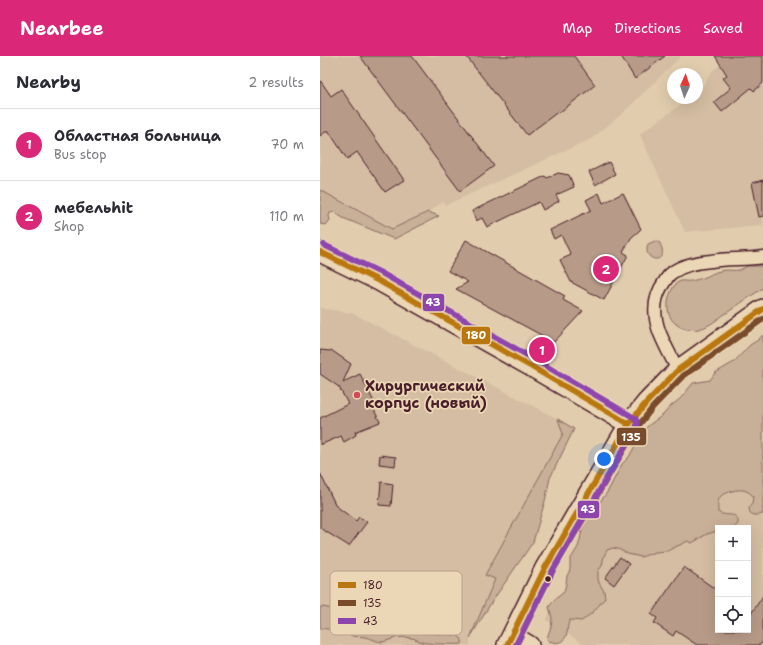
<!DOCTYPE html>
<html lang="en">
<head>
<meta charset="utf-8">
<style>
  body { margin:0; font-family:"Shantell Sans",sans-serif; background:#f2f2f3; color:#2b2b33 }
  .controls { position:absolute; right:12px; bottom:12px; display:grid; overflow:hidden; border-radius:0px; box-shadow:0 4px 16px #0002 }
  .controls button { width:36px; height:36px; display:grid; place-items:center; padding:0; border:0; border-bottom:1px solid #e1e1e2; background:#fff; color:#2b2b33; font:20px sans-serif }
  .compass { position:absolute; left:347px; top:12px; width:36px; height:36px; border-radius:50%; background:#fff; box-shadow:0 4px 16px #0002; rotate:3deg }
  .you { position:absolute; left:284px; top:403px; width:14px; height:14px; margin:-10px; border:3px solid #fff; border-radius:50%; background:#1a73e8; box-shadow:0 0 0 6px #1a73e833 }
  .badge { display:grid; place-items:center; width:26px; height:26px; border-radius:50%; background:#db2777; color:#fff; font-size:13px; font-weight:700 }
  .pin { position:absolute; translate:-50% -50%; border:2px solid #fff; box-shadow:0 1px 4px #0006 }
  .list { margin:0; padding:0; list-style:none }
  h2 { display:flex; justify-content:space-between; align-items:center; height:52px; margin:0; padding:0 16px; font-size:17px }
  h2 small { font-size:13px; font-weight:400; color:#7c7c81 }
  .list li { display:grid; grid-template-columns:26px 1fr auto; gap:12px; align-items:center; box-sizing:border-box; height:72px; padding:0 16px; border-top:1px solid #e1e1e2 }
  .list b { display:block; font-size:15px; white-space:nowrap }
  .list p { margin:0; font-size:13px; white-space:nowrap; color:#7c7c81 }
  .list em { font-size:13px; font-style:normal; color:#7c7c81 }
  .icon { flex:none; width:22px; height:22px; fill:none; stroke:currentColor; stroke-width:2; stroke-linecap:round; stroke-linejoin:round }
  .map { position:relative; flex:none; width:443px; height:589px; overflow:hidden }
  header { display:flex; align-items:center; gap:24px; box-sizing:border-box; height:56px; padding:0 20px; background:#db2777; color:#fff }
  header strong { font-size:19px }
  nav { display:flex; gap:22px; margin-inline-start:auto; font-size:14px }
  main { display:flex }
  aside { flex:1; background:#fff }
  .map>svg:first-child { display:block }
  .built { fill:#d4bda2; fill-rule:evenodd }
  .green { fill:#c8af97; stroke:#896761 }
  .building { fill:#b79b88; stroke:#4a1f2b }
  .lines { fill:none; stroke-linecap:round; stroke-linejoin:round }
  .street-casing { stroke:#4a1f2b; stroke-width:15 }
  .secondary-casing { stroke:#4a1f2b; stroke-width:20 }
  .primary-casing { stroke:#4a1f2b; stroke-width:22 }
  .street { stroke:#ebd7b5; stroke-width:12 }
  .secondary { stroke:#ebd7b5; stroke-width:17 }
  .primary { stroke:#ebd7b5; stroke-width:19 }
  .bus-1-casing { stroke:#ebd7b5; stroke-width:9 }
  .bus-2-casing { stroke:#ebd7b5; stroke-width:9 }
  .bus-3-casing { stroke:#ebd7b5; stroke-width:9 }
  .bus-1 { stroke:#ba770f; stroke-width:6 }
  .bus-2 { stroke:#7a4b2a; stroke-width:6 }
  .bus-3 { stroke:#8e44ad; stroke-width:6 }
  .poi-dot { fill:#d1495b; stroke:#ebd7b5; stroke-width:1.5 }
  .bus-dot { fill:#4a1f2b; stroke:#ebd7b5; stroke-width:1.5 }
  .labels { text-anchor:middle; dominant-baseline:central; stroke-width:3.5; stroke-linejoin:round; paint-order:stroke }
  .poi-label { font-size:15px; font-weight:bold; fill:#4a1f2b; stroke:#ebd7b5; text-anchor:start }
  .key { fill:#ebd7b5; stroke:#bba08c; stroke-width:1 }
  .key-label { font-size:11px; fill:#4a1f2b }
  .line-badge { stroke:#ebd7b5; stroke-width:1.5 }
  .badge-label { font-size:11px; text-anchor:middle; font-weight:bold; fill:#fff }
</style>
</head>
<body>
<header>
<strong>Nearbee</strong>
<nav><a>Map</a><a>Directions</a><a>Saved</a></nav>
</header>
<main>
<aside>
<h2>Nearby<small>2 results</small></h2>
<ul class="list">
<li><span class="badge">1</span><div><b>Областная больница</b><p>Bus stop</p></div><em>70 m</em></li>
<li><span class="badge">2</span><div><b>мебельhit</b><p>Shop</p></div><em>110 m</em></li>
</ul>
</aside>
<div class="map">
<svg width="443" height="589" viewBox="0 0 443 589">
  <rect width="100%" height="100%" fill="#e1ccad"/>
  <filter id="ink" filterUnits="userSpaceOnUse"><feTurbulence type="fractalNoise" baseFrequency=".025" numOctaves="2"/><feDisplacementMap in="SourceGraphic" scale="8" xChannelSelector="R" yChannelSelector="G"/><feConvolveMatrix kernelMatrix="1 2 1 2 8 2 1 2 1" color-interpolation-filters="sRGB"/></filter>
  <g filter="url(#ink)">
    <g class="built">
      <path d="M0 0H361L302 58 271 83 126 149 123 146 108 156 72 173 0 134Z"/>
      <path d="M411 0H443V169L365 176 324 88 320 78 370 42H377V37L381 34 392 15Z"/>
      <path d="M0 252 32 257 238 363 243 378 165 519 175 523 150 582V589H0Z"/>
      <path d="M443 294V589H265L226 564 319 404ZM398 472H428V574H398Z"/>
    </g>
    <g class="green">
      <path d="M0 134 72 173 108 156 119 160 74 183 23 162 14 156 10 157 9 160 10 164 6 169 0 168Z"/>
      <path d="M335 185 340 187C340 189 342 191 342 193 346 208 322 206 328 188Z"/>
      <path d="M427 210H443V232C431 240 419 248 408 256 401 260 395 266 387 270 378 275 364 275 356 268 351 264 348 258 348 252 347 244 351 232 357 227 362 223 366 226 371 225 375 224 380 223 383 222 389 220 394 216 400 215 411 212 416 218 427 210Z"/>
      <path d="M443 279V458C437 459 430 461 429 453L430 450 432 448 433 440C426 432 418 433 409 436 406 438 402 438 400 441 397 444 398 452 398 456 406 462 419 454 418 468L414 472H398V475L387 478 372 487 368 485 347 495 335 496 321 501 308 498 298 493 293 492 287 494 284 500 282 510 278 515V523L279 527 284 535 285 542 273 556 263 564 261 565 253 564H250C247 569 248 572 247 577 245 587 237 588 229 585L227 583C228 577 232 571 232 564 232 560 230 555 229 551L234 544 244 536 246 528 247 520 250 514V504L258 491 260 484 262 474 267 464 288 435 302 408 309 401 323 375 329 369 343 359 351 350 361 342 373 327 390 324 395 317 414 306 430 289 438 284Z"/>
      <path d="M238 363 254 373 230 422 225 445 213 486 171 547 150 582 175 523 165 519 243 378Z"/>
      <path d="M0 551H3L13 553 28 561 72 572 86 574 93 576 135 579C140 581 143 582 142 588 137 589 108 588 102 586 98 585 95 582 91 582 86 581 80 581 75 582 71 583 67 585 63 586 56 586 52 582 45 581 41 580 37 581 33 580 24 578 27 570 16 568L8 573 0 572Z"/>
    </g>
    <g class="building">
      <path d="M40 0H92L174 110 140 135Z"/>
      <path d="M146 0H254L275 29 240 56 239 55 207 79Z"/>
      <path d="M301 0H345L315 23Z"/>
      <path d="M395 0H443V27L434 35 431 32 402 56 394 46 411 32 403 22 407 19Z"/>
      <path d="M0 24 11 40 21 33 84 124 65 136 37 96 27 103 8 74 0 80Z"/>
      <path d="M289 106 295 118 275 129 269 116Z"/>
      <path d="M238 117 249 119 254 131 236 139 239 145 223 154 219 146 167 171 162 162 156 165 152 155 225 120 227 122Z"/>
      <path d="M443 124V160L439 161 432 127Z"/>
      <path d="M279 137 283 147 303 137 321 173 311 182 303 196 308 199 284 244 251 226 240 204 251 199 241 179 234 183 230 174 271 154 266 144Z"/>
      <path d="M146 184 245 240 243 244 263 255 234 286 136 233 148 226 128 215Z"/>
      <path d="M0 294 10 295 11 294 31 308 23 326 40 318 54 346 51 348 60 366 35 376 36 379 24 386 21 380 0 389V362L28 348 19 331 0 318Z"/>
      <path d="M60 399 76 401 75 410 59 408Z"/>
      <path d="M0 417 16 450 36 465 39 461 47 466 29 490 0 472Z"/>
      <path d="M61 426 73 428 71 450 59 449Z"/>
      <path d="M300 501 309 508 294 529 285 522Z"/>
      <path d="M364 511 398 535V574H428V562L443 540V585L440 589H377L356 575 353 580 334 567 337 562 331 558Z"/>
    </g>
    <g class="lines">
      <g class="street-casing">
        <path id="street" d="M358 314C351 301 344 288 339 275 333 257 333 241 345 225 347 222 349 218 353 216 363 209 378 206 391 205 408 202 426 204 443 201"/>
      </g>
      <g class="secondary-casing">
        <path id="secondary" d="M192 578 210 589"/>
      </g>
      <g class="primary-casing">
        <g id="primary">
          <path d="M0 196 59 225 210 310 309 368"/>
          <path d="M187 589 225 512 309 368 327 346 358 314 443 253"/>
        </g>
      </g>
      <use href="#street" class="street"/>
      <use href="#secondary" class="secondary"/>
      <use href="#primary" class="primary"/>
      <g class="bus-1-casing">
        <g id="bus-1">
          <path d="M0 196 59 225 210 310 309 368"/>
          <path d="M187 589 225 512 309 368 327 346 358 314 443 253"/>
        </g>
      </g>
      <g class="bus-2-casing">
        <path id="bus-2" d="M196 589 232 516 316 373 333 351 363 320 443 263"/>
      </g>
      <g class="bus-3-casing">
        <path id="bus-3" d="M4 189 63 218 214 303 313 361C317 364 318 368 316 372L232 516 196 589"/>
      </g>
      <use href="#bus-1" class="bus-1"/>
      <use href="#bus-2" class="bus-2"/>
      <use href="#bus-3" class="bus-3"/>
    </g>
  </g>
  <circle class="poi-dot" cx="37" cy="339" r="4"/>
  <circle class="bus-dot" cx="228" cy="523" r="3.5"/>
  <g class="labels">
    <g class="poi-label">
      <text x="45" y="330">Хирургический<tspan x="45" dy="17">корпус (новый)</tspan></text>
    </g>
  </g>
  <rect x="10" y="515" width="132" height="64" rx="6" class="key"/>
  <rect x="18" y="526" width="18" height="6" fill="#ba770f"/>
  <rect x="18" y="544" width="18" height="6" fill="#7a4b2a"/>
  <rect x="18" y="562" width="18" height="6" fill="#8e44ad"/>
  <g class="key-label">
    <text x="43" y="533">180</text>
    <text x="43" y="551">135</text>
    <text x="43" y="569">43</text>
  </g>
  <g class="line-badge">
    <rect x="102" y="237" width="23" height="19" rx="4" fill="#8e44ad"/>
    <rect x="141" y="270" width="30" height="19" rx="4" fill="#ba770f"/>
    <rect x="296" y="371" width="31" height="19" rx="4" fill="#7a4b2a"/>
    <rect x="257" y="444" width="23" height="19" rx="4" fill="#8e44ad"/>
  </g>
  <g class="badge-label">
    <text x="113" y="250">43</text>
    <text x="156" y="283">180</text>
    <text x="311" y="385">135</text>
    <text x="268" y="457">43</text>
  </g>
</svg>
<div class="controls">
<button>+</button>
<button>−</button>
<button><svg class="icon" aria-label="locate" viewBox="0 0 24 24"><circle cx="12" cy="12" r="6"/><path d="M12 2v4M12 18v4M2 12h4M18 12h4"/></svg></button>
</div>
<svg class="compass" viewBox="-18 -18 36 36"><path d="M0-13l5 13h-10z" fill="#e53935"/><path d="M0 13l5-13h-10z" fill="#7c7c81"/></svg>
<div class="you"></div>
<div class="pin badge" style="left:222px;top:294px">1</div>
<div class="pin badge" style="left:286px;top:213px">2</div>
</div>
</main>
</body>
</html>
